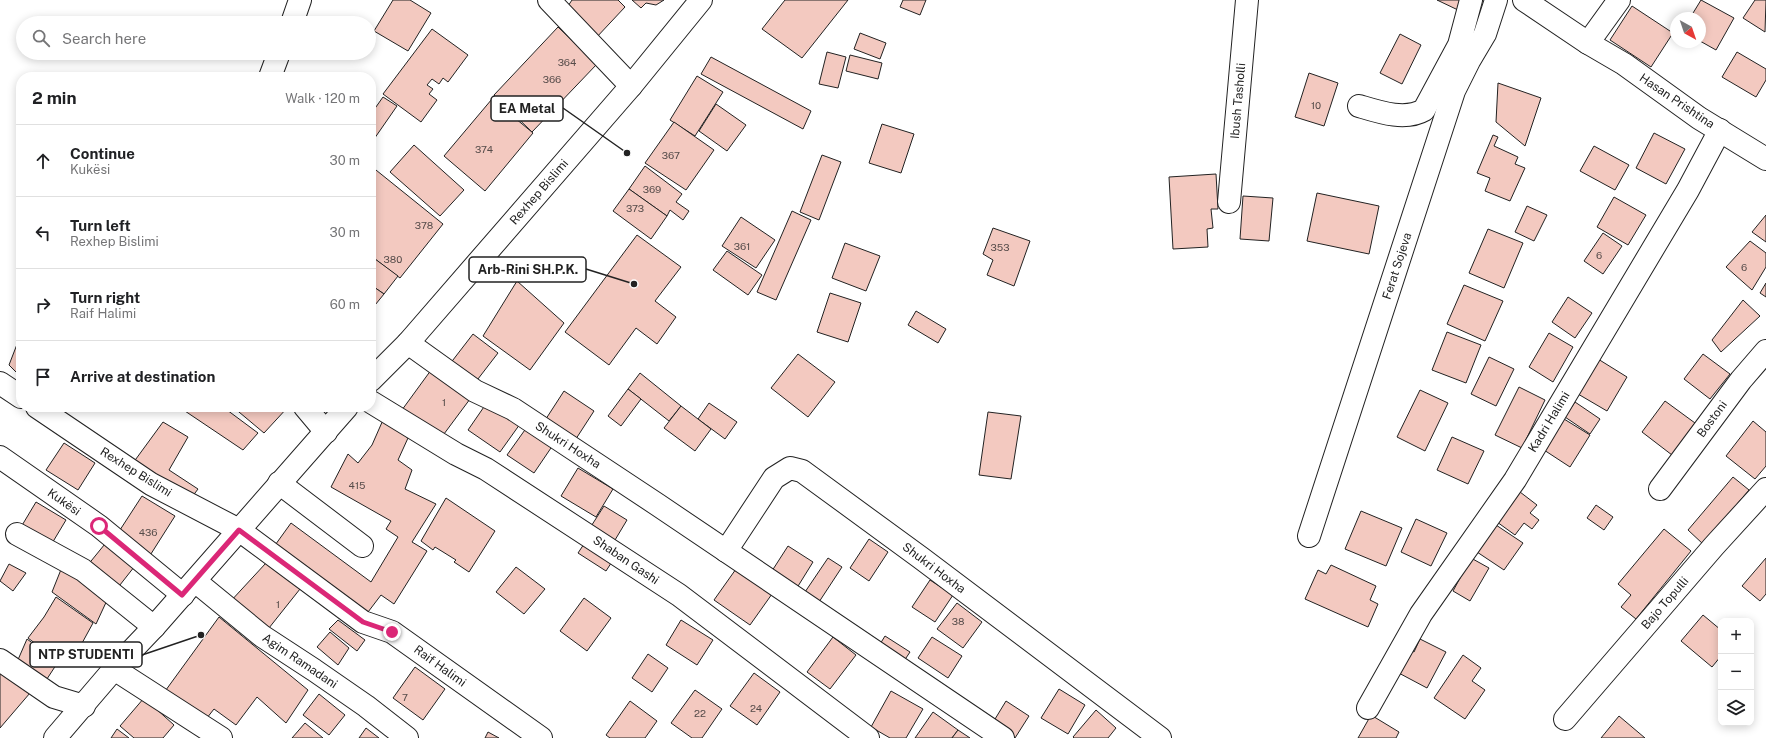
<!DOCTYPE html>
<html lang="en">
<head>
<meta charset="utf-8">
<style>
  body { margin:0; font-family:"Public Sans",sans-serif; background:#f6f6f6; color:#202124 }
  .controls { position:absolute; right:12px; bottom:12px; display:grid; overflow:hidden; border-radius:8px; box-shadow:0 2px 10px #0003 }
  .controls button { width:36px; height:36px; display:grid; place-items:center; padding:0; border:0; border-bottom:1px solid #e0e0e0; background:#fff; color:#202124; font:20px sans-serif }
  .compass { position:absolute; left:1670px; top:12px; width:36px; height:36px; border-radius:50%; background:#fff; box-shadow:0 2px 10px #0003; rotate:140deg }
  .stop { position:absolute; width:12px; height:12px; margin:-9px; border:3px solid #db2777; border-radius:50%; background:#fff }
  .stop.end { background:#db2777; border-color:#fff; box-shadow:0 1px 4px #0008 }
  .list { margin:0; padding:0; list-style:none }
  h2 { display:flex; justify-content:space-between; align-items:center; height:52px; margin:0; padding:0 16px; font-size:17px }
  h2 small { font-size:13px; font-weight:400; color:#757577 }
  .list li { display:grid; grid-template-columns:26px 1fr auto; gap:12px; align-items:center; box-sizing:border-box; height:72px; padding:0 16px; border-top:1px solid #e0e0e0 }
  .list b { display:block; font-size:15px; white-space:nowrap }
  .list p { margin:0; font-size:13px; white-space:nowrap; color:#757577 }
  .list em { font-size:13px; font-style:normal; color:#757577 }
  .icon { flex:none; width:22px; height:22px; fill:none; stroke:currentColor; stroke-width:2; stroke-linecap:round; stroke-linejoin:round }
  .map { position:relative; flex:none; width:1766px; height:738px; overflow:hidden }
  .search { position:absolute; background:#fff; box-shadow:0 2px 10px #0003; left:16px; top:16px; width:360px; height:44px; display:flex; align-items:center; gap:10px; box-sizing:border-box; padding:0 14px; border-radius:22px; color:#757577; font-size:15px }
  .panel { position:absolute; background:#fff; box-shadow:0 2px 10px #0003; left:16px; top:72px; width:360px; height:340px; border-radius:16px }
  .map>svg:first-child { display:block }
  .building { fill:#f3c9c0; stroke:#222 }
  .lines { fill:none; stroke-linecap:round; stroke-linejoin:round }
  .minor-casing { stroke:#222; stroke-width:24 }
  .major-casing { stroke:#222; stroke-width:24 }
  .minor { stroke:#fff; stroke-width:22 }
  .major { stroke:#fff; stroke-width:22 }
  .route { stroke:#db2777; stroke-width:5 }
  .labels { text-anchor:middle; dominant-baseline:central; stroke-width:3; stroke-linejoin:round; paint-order:stroke }
  .number-label { font-size:10px; fill:#564c4a }
  .street-label { font-size:12px; fill:#222; stroke:#fff }
  .leader { fill:none; stroke:#222; stroke-width:1.5 }
  .callout-dot { fill:#222; stroke:#fff; stroke-width:1.5 }
  .callout { fill:#fff; stroke:#222; stroke-width:1.5 }
  .callout-label { font-size:13px; text-anchor:middle; font-weight:bold; fill:#222 }
</style>
</head>
<body>
<div class="map">
<svg width="1766" height="738" viewBox="0 0 1766 738">
  <rect width="100%" height="100%" fill="#fff"/>
  <g class="building">
    <path d="M393 0H410L431 13 408 51 374 31Z"/>
    <path d="M572 0H618L625 7 595 39 566 9Z"/>
    <path d="M632 0H664L656 5 646 3 641 8Z"/>
    <path d="M785 0H848L802 58 762 29Z"/>
    <path d="M903 0H926L920 15 900 7Z"/>
    <path d="M1437 0H1462L1458 10Z"/>
    <path d="M1701 0 1734 18 1716 50 1700 41V18H1690Z"/>
    <path d="M1755 0H1766L1765 32 1743 18Z"/>
    <path d="M1632 6 1673 33 1651 67 1610 40Z"/>
    <path d="M558 27 597 64 532 132 494 95Z"/>
    <path d="M432 29 468 55 448 82 443 78 439 84 432 79 427 85 433 89 429 94 437 100 421 122 383 94Z"/>
    <path d="M860 33 886 43 880 59 854 49Z"/>
    <path d="M1400 34 1421 45 1402 84 1380 73Z"/>
    <path d="M827 52 846 57 838 88 819 84Z"/>
    <path d="M1737 52 1766 69V80L1756 97 1722 77Z"/>
    <path d="M850 55 882 63 878 79 846 71Z"/>
    <path d="M711 57 811 111 803 129 701 74Z"/>
    <path d="M1309 73 1338 83 1324 126 1295 117Z"/>
    <path d="M697 76 723 92 695 136 670 120Z"/>
    <path d="M1498 83 1541 98 1525 146 1496 122Z"/>
    <path d="M383 97 397 106 372 142 371 114Z"/>
    <path d="M492 99 533 133 485 191 444 156Z"/>
    <path d="M716 104 746 125 727 151 699 131Z"/>
    <path d="M674 122 714 150 686 190 645 163Z"/>
    <path d="M882 124 914 134 901 173 869 163Z"/>
    <path d="M1654 133 1685 149 1666 184 1636 168Z"/>
    <path d="M1493 135 1498 137 1494 146 1518 157 1515 164 1525 168 1510 201 1485 191 1490 178 1477 173Z"/>
    <path d="M414 145 464 190 440 216 390 172Z"/>
    <path d="M1594 146 1629 165 1615 190 1580 171Z"/>
    <path d="M822 155 841 162 819 220 800 212Z"/>
    <path d="M371 166 443 224 400 278 371 256Z"/>
    <path d="M645 166 682 194 676 202 689 211 683 220 670 210 667 216 629 189Z"/>
    <path d="M1216 174 1218 209H1211L1213 228 1207 229 1208 247 1173 249 1169 177Z"/>
    <path d="M629 189 667 216 651 239 613 211Z"/>
    <path d="M1317 193 1379 206 1369 254 1307 241Z"/>
    <path d="M1243 196 1273 198 1269 241 1240 239Z"/>
    <path d="M1614 197 1646 215 1628 245 1597 227Z"/>
    <path d="M1527 206 1547 215 1534 241 1515 232Z"/>
    <path d="M792 211 811 220 776 300 757 292Z"/>
    <path d="M1766 215V242L1752 232Z"/>
    <path d="M741 217 775 240 756 268 722 246Z"/>
    <path d="M993 228 1030 241 1014 286 987 275 993 260 983 254Z"/>
    <path d="M1488 229 1523 243 1504 288 1469 273Z"/>
    <path d="M1603 233 1622 246 1603 274 1584 261Z"/>
    <path d="M637 235 681 267 655 301 676 317 657 344 636 328 609 365 565 332Z"/>
    <path d="M1750 241 1766 253V267L1752 290 1726 267Z"/>
    <path d="M845 243 880 256 866 291 832 278Z"/>
    <path d="M727 251 762 275 748 295 713 270Z"/>
    <path d="M371 256 398 276 384 294 371 285Z"/>
    <path d="M517 281 564 323 530 370 483 336Z"/>
    <path d="M1766 283V297L1760 293Z"/>
    <path d="M371 285 384 294 371 310Z"/>
    <path d="M1464 285 1503 301 1485 341 1447 324Z"/>
    <path d="M830 293 861 303 848 342 817 332Z"/>
    <path d="M1568 297 1592 313 1575 338 1552 322Z"/>
    <path d="M1743 300 1760 316 1721 352 1712 340Z"/>
    <path d="M916 311 946 329 938 343 908 325Z"/>
    <path d="M1447 332 1481 345 1466 383 1432 370Z"/>
    <path d="M1549 333 1573 347 1553 382 1529 367Z"/>
    <path d="M21 334V376H20L9 365Z"/>
    <path d="M473 334 498 353 471 388 446 369Z"/>
    <path d="M798 354 835 382 808 417 771 388Z"/>
    <path d="M1703 354 1730 374 1710 399 1684 379Z"/>
    <path d="M1489 357 1514 369 1496 406 1471 394Z"/>
    <path d="M1598 359 1627 377 1607 411 1578 394Z"/>
    <path d="M434 366 473 395 438 442 399 414Z"/>
    <path d="M640 373 681 406 669 421 628 389Z"/>
    <path d="M1519 387 1545 400 1522 448 1495 435Z"/>
    <path d="M628 389 641 399 621 426 608 416Z"/>
    <path d="M1420 390 1448 403 1425 451 1397 437Z"/>
    <path d="M564 391 594 411 572 445 542 425Z"/>
    <path d="M488 401 520 424 500 452 468 430Z"/>
    <path d="M1665 401 1695 423 1672 455 1642 432Z"/>
    <path d="M1575 402 1600 419 1590 434 1565 417Z"/>
    <path d="M709 403 737 422 725 439 698 419Z"/>
    <path d="M681 406 711 429 695 451 664 428Z"/>
    <path d="M179 407H223L258 433 243 450Z"/>
    <path d="M233 407H288L264 433Z"/>
    <path d="M988 412 1021 416 1011 479 979 475Z"/>
    <path d="M1564 419 1590 435 1570 467 1544 450Z"/>
    <path d="M383 420 408 438 398 460 412 470 405 489 436 504 412 542 427 551 394 604 381 595 365 616 273 548 291 523 371 582 398 537 386 529 391 521 331 487 348 454 358 463 372 445Z"/>
    <path d="M1753 421 1766 432V466L1755 479 1726 456Z"/>
    <path d="M163 422 188 437 169 470 198 489 189 501 133 463Z"/>
    <path d="M527 427 553 445 534 473 507 455Z"/>
    <path d="M1452 437 1484 451 1468 484 1437 470Z"/>
    <path d="M64 443 95 463 78 490 46 470Z"/>
    <path d="M578 468 613 489 596 517 561 496Z"/>
    <path d="M1733 477 1749 490 1703 544 1688 530Z"/>
    <path d="M1520 492 1537 505 1530 513 1539 520 1532 529 1524 523 1515 535 1497 522Z"/>
    <path d="M142 496 175 516 149 557 118 533Z"/>
    <path d="M446 498 495 531 469 572 454 562 456 560 435 547 433 550 421 541Z"/>
    <path d="M36 502 66 520 51 545 21 527Z"/>
    <path d="M1596 505 1613 517 1604 530 1587 518Z"/>
    <path d="M604 506 627 520 612 545 588 531Z"/>
    <path d="M1361 511 1402 528 1386 566 1345 549Z"/>
    <path d="M1416 519 1447 533 1431 566 1401 552Z"/>
    <path d="M1496 525 1523 543 1504 570 1477 552Z"/>
    <path d="M1664 529 1691 551 1636 619 1621 607 1631 595 1618 584Z"/>
    <path d="M588 538 615 557 606 571 578 553Z"/>
    <path d="M109 539 138 562 116 590 87 566Z"/>
    <path d="M869 539 888 552 869 581 850 568Z"/>
    <path d="M788 546 813 562 795 591 770 574Z"/>
    <path d="M828 558 842 567 819 602 805 592Z"/>
    <path d="M1471 558 1489 568 1470 601 1453 591Z"/>
    <path d="M1766 558V594L1760 601 1742 586Z"/>
    <path d="M266 563 300 589 265 633 229 603Z"/>
    <path d="M9 564 26 573 13 591 0 581Z"/>
    <path d="M1331 565 1376 586 1370 600 1378 604 1368 627 1305 599 1318 570 1326 574Z"/>
    <path d="M62 567 109 596 96 624 52 592Z"/>
    <path d="M516 567 545 589 524 614 496 592Z"/>
    <path d="M736 569 772 594 750 625 714 600Z"/>
    <path d="M930 580 953 595 935 622 912 607Z"/>
    <path d="M56 597 93 623 81 645 74 646 68 659 60 662 28 638 44 617Z"/>
    <path d="M584 598 611 618 587 651 560 631Z"/>
    <path d="M957 603 982 622 963 648 937 629Z"/>
    <path d="M1703 615 1721 630V656L1712 667 1681 641Z"/>
    <path d="M219 617 308 690 286 723 257 697 236 725 214 709 203 723 163 694Z"/>
    <path d="M338 620 365 640 357 651 329 629Z"/>
    <path d="M681 620 713 640 697 665 666 645Z"/>
    <path d="M330 632 349 648 338 665 317 647Z"/>
    <path d="M885 636 910 652 902 664 877 649Z"/>
    <path d="M833 637 856 655 830 689 807 672Z"/>
    <path d="M932 637 962 656 948 678 918 658Z"/>
    <path d="M27 639 58 662 45 682 17 662Z"/>
    <path d="M1420 639 1446 652 1427 688 1395 671 1407 648 1414 652Z"/>
    <path d="M648 654 668 668 652 692 632 678Z"/>
    <path d="M1463 655 1481 668 1472 681 1485 690 1465 719 1434 698Z"/>
    <path d="M415 667 445 689 423 720 393 698Z"/>
    <path d="M0 669 30 693 0 728Z"/>
    <path d="M754 673 780 692 757 725 730 706Z"/>
    <path d="M1059 689 1085 705 1068 734 1041 718Z"/>
    <path d="M695 690 722 709 702 738H692L671 723Z"/>
    <path d="M891 691 923 709 906 738H890L871 727Z"/>
    <path d="M319 694 345 715 329 735 303 715Z"/>
    <path d="M144 698 174 725 163 738H134L120 726Z"/>
    <path d="M630 701 657 721 645 738H610L606 735Z"/>
    <path d="M1006 701 1029 716 1015 738 992 724Z"/>
    <path d="M1096 710 1116 728 1108 738H1074L1073 737Z"/>
    <path d="M933 712 958 730 952 738H915Z"/>
    <path d="M1371 715 1399 732 1396 738H1358Z"/>
    <path d="M1619 716 1645 738H1601Z"/>
    <path d="M305 723 323 738H292Z"/>
    <path d="M366 728 379 738H359Z"/>
    <path d="M117 729 129 738H111Z"/>
    <path d="M958 730 970 738H952Z"/>
    <path d="M488 732 499 738H485Z"/>
  </g>
  <g class="lines">
    <g class="minor-casing">
      <g id="minor">
        <path d="M549 0 631 86"/>
        <path d="M1524 0 1588 43 1624 64 1699 118 1766 159"/>
        <path d="M292 23 300 0"/>
        <path d="M1588 43 1619 0"/>
        <path d="M270 77 279 53"/>
        <path d="M1359 106C1379 112 1405 121 1424 110L1459 45 1471 0"/>
        <path d="M1229 202 1247 0"/>
        <path d="M408 343 475 391 513 409 658 505 1003 738"/>
        <path d="M0 383 21 397"/>
        <path d="M371 402 456 454 486 469 679 595 868 738"/>
        <path d="M37 407 151 484 239 530 363 622 392 632 541 738"/>
        <path d="M305 407 326 432"/>
        <path d="M0 457 99 526 183 595"/>
        <path d="M279 483 362 546"/>
        <path d="M1660 489 1741 380 1766 351"/>
        <path d="M17 534 83 570 154 627"/>
        <path d="M1309 536 1454 91 1469 61 1485 34 1496 0"/>
        <path d="M726 551 774 478 790 468 802 471 921 558 1160 738"/>
        <path d="M195 581 262 636 314 670 366 706 407 738"/>
        <path d="M0 660 54 697 84 706"/>
        <path d="M114 669 221 738"/>
        <path d="M1368 708 1421 614 1515 480 1688 190 1720 130"/>
        <path d="M1565 719 1714 546 1766 489"/>
      </g>
    </g>
    <g class="major-casing">
      <g id="major">
        <path d="M371 380 408 343 631 86 701 0"/>
        <path d="M55 738 114 669 154 627 347 407"/>
      </g>
    </g>
    <use href="#minor" class="minor"/>
    <use href="#major" class="major"/>
  </g>
  <g class="lines">
    <path class="route" d="M99 526 182 595 239 530 363 622 392 632"/>
  </g>
  <g class="labels">
    <g class="number-label">
      <text x="567" y="62">364</text>
      <text x="552" y="79">366</text>
      <text x="1316" y="105">10</text>
      <text x="484" y="149">374</text>
      <text x="671" y="155">367</text>
      <text x="652" y="189">369</text>
      <text x="635" y="208">373</text>
      <text x="424" y="225">378</text>
      <text x="742" y="246">361</text>
      <text x="1000" y="247">353</text>
      <text x="1599" y="255">6</text>
      <text x="393" y="259">380</text>
      <text x="1744" y="267">6</text>
      <text x="444" y="402">1</text>
      <text x="357" y="485">415</text>
      <text x="148" y="532">436</text>
      <text x="278" y="604">1</text>
      <text x="958" y="621">38</text>
      <text x="405" y="697">7</text>
      <text x="756" y="708">24</text>
      <text x="700" y="713">22</text>
    </g>
    <g class="street-label">
      <text transform="translate(1238 101) rotate(-85)">Ibush Tasholli</text>
      <text transform="translate(1677 101) rotate(34)">Hasan Prishtina</text>
      <text transform="translate(539 192) rotate(-49)">Rexhep Bislimi</text>
      <text transform="translate(1397 266) rotate(-72)">Ferat Sojeva</text>
      <text transform="translate(1712 419) rotate(-54)">Bostoni</text>
      <text transform="translate(1549 422) rotate(-59)">Kadri Halimi</text>
      <text transform="translate(568 445) rotate(33)">Shukri Hoxha</text>
      <text transform="translate(136 472) rotate(32)">Rexhep Bislimi</text>
      <text transform="translate(64 502) rotate(35)">Kukësi</text>
      <text transform="translate(626 560) rotate(34)">Shaban Gashi</text>
      <text transform="translate(934 568) rotate(37)">Shukri Hoxha</text>
      <text transform="translate(1665 603) rotate(-49)">Bajo Topulli</text>
      <text transform="translate(300 661) rotate(34)">Agim Ramadani</text>
      <text transform="translate(440 666) rotate(36)">Raif Halimi</text>
    </g>
  </g>
  <path class="leader" d="M627 153L563 108M634 284L586 269M201 635L142 655"/>
  <g class="callout-dot">
    <circle cx="627" cy="153" r="4"/>
    <circle cx="634" cy="284" r="4"/>
    <circle cx="201" cy="635" r="4"/>
  </g>
  <g class="callout">
    <rect x="491" y="96" width="72" height="25" rx="4"/>
    <rect x="469" y="257" width="117" height="25" rx="4"/>
    <rect x="30" y="642" width="112" height="25" rx="4"/>
  </g>
  <g class="callout-label">
    <text x="527" y="113">EA Metal</text>
    <text x="528" y="274">Arb-Rini SH.P.K.</text>
    <text x="86" y="659">NTP STUDENTI</text>
  </g>
</svg>
<div class="controls">
<button>+</button>
<button>−</button>
<button><svg class="icon" aria-label="layers" viewBox="0 0 24 24"><path d="M12 4l9 5-9 5-9-5zM3 14l9 5 9-5"/></svg></button>
</div>
<svg class="compass" viewBox="-18 -18 36 36"><path d="M0-13l5 13h-10z" fill="#e53935"/><path d="M0 13l5-13h-10z" fill="#757577"/></svg>
<div class="stop" style="left:99px;top:526px"></div>
<div class="stop end" style="left:392px;top:632px"></div>
<div class="search"><svg class="icon" aria-label="search" viewBox="0 0 24 24"><circle cx="10" cy="10" r="6"/><path d="M15 15l6 6"/></svg>Search here</div>
<section class="panel">
<h2>2 min<small>Walk · 120 m</small></h2>
<ul class="list">
<li><svg class="icon" aria-label="ahead" viewBox="0 0 24 24"><path d="M12 20V5M6 11l6-6 6 6"/></svg><div><b>Continue</b><p>Kukësi</p></div><em>30 m</em></li>
<li><svg class="icon" aria-label="left" viewBox="0 0 24 24"><path d="M17 20v-9H6M10 6l-5 5 5 5"/></svg><div><b>Turn left</b><p>Rexhep Bislimi</p></div><em>30 m</em></li>
<li><svg class="icon" aria-label="right" viewBox="0 0 24 24"><path d="M7 20v-9h11M14 6l5 5-5 5"/></svg><div><b>Turn right</b><p>Raif Halimi</p></div><em>60 m</em></li>
<li><svg class="icon" aria-label="arrive" viewBox="0 0 24 24"><path d="M6 21V4h12l-3 4 3 4H6"/></svg><div><b>Arrive at destination</b></div></li>
</ul>
</section>
</div>
</body>
</html>
